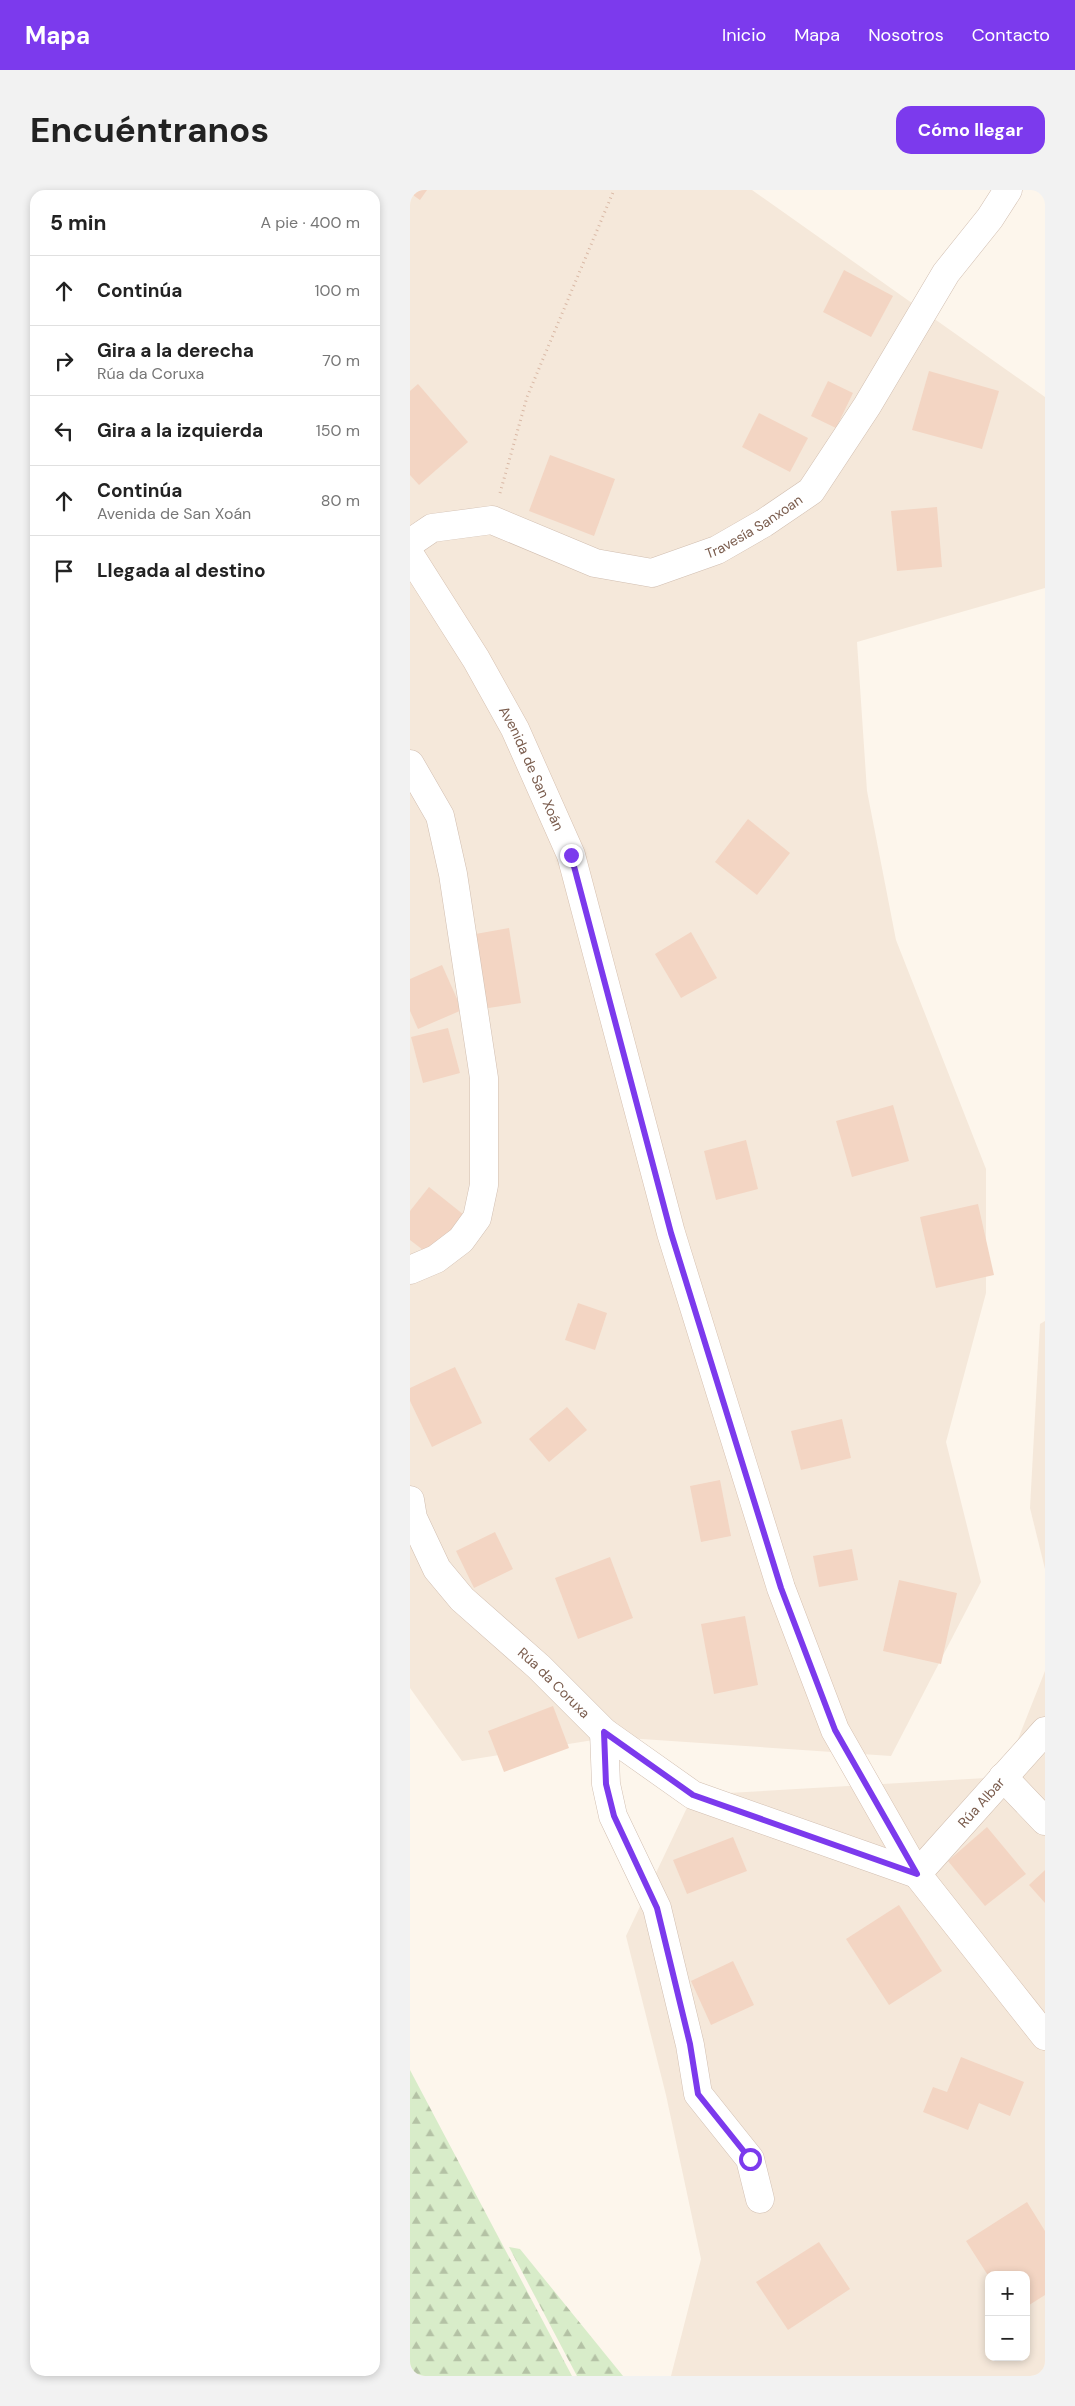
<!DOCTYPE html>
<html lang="es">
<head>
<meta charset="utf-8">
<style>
  body { margin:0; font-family:"DM Sans",sans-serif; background:#f2f2f2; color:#222 }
  .controls { position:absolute; right:15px; bottom:15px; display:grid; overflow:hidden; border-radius:10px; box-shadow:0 2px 8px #0003 }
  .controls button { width:45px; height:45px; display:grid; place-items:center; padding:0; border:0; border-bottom:1px solid #e0e0e0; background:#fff; color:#222; font:25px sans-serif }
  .stop { position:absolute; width:15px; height:15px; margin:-11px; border:4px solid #7c3aed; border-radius:50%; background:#fff }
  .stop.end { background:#7c3aed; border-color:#fff; box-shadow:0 1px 5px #0008 }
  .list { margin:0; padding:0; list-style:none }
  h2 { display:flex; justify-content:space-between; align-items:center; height:65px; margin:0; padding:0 20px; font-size:21px }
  h2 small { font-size:16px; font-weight:400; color:#767676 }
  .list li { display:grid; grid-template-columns:32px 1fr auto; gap:15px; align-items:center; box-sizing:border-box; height:70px; padding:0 20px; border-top:1px solid #e0e0e0 }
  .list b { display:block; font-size:19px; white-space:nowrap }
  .list p { margin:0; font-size:16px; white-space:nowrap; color:#767676 }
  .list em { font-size:16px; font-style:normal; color:#767676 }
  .icon { flex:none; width:28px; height:28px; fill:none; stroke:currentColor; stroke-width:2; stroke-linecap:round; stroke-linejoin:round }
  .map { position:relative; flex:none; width:635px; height:2186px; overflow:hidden; border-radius:15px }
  header { display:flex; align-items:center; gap:30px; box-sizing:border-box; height:70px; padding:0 25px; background:#7c3aed; color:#fff }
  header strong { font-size:24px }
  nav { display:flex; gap:28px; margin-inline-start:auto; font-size:18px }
  .intro { display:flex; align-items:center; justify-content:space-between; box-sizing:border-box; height:120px; padding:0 30px }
  h1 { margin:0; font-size:35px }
  .button { padding:12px 22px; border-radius:15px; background:#7c3aed; color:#fff; font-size:18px; font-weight:700 }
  main { display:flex; gap:30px; padding:0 30px }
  aside { flex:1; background:#fff; border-radius:15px; box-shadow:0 2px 8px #0003 }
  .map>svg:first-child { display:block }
  .residential { fill:#f5e8da; fill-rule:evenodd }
  .forest { fill:url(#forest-firs) }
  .building { fill:#f3d5c3 }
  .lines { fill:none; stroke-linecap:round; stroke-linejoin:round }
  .minor-casing { stroke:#d1beb0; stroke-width:29 }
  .secondary-casing { stroke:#d6c0b0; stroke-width:29 }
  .path { stroke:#d9b8a5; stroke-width:3; stroke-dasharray:1 4; stroke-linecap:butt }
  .minor { stroke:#fff; stroke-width:28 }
  .secondary { stroke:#fff; stroke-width:28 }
  .route { stroke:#7c3aed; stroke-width:6 }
  .labels { text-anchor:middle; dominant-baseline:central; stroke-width:5; stroke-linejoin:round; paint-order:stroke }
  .street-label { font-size:14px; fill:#7a5c4d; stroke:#fffaf3 }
</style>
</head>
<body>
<header>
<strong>Mapa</strong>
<nav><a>Inicio</a><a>Mapa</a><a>Nosotros</a><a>Contacto</a></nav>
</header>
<div class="intro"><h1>Encuéntranos</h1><a class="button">Cómo llegar</a></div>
<main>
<aside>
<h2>5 min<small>A pie · 400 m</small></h2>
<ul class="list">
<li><svg class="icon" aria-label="ahead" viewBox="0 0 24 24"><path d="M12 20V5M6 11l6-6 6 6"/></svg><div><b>Continúa</b></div><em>100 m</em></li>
<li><svg class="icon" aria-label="right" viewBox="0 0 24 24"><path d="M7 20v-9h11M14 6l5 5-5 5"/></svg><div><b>Gira a la derecha</b><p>Rúa da Coruxa</p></div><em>70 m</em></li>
<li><svg class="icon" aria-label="left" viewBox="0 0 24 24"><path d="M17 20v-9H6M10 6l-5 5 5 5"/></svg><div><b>Gira a la izquierda</b></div><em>150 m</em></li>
<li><svg class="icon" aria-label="ahead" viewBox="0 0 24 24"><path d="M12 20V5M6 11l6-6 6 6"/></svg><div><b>Continúa</b><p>Avenida de San Xoán</p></div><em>80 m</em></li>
<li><svg class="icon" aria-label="arrive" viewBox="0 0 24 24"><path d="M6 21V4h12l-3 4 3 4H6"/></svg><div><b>Llegada al destino</b></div></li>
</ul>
</aside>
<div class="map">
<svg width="635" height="2186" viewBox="0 0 635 2186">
  <defs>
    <pattern id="forest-firs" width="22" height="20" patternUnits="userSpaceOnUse" patternTransform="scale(1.25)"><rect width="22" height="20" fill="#d8ecc9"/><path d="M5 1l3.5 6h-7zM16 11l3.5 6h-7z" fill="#b4c2a5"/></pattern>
  </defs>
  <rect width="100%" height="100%" fill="#fdf6ec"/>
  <g class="residential">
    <path d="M0 0H342L635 207V398L447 452 457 601 486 750 576 979V1103L536 1252 571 1392 481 1566 202 1547 52 1571 0 1498Z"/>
    <path d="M635 1131V1379L620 1318 630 1134Z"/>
    <path d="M635 1481V2186H261L291 2069 256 1905 216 1746 283 1605 593 1587ZM579 2085H616V2167H579Z"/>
  </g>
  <g class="forest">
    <path d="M0 1880 162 2186H0Z"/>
    <path d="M99 2057 110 2059 213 2186H167Z"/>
  </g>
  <g class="building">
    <path d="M0 0H17L10 10 0 3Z"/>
    <path d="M434 80 483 106 461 147 413 122Z"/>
    <path d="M519 181 589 201 572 259 502 240Z"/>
    <path d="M418 191 443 203 426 238 401 226Z"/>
    <path d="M8 194 58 252 9 295 0 285V201Z"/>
    <path d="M349 223 398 248 380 282 332 257Z"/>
    <path d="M140 265 205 289 184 346 119 321Z"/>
    <path d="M527 317 532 377 487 381 481 321Z"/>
    <path d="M338 629 380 663 347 705 305 672Z"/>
    <path d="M99 738 111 813 72 819 60 745Z"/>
    <path d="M281 742 307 788 271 808 245 764Z"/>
    <path d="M32 775 52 820 8 839 0 821V789Z"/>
    <path d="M38 838 50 883 13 893 1 847Z"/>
    <path d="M483 915 499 971 442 987 426 931Z"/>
    <path d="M336 950 348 999 306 1010 294 961Z"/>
    <path d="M19 997 54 1025 21 1066 0 1050V1021Z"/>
    <path d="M568 1014 584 1085 526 1098 510 1027Z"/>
    <path d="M168 1113 197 1123 185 1160 155 1150Z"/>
    <path d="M45 1177 72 1233 22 1257 0 1211V1198Z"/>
    <path d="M157 1217 177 1240 139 1272 119 1249Z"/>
    <path d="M432 1229 441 1268 391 1280 381 1241Z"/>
    <path d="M310 1290 321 1346 291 1352 280 1296Z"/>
    <path d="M85 1342 103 1379 64 1398 46 1361Z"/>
    <path d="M442 1359 448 1390 409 1397 403 1366Z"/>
    <path d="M200 1367 223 1428 168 1449 145 1388Z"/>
    <path d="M489 1390 547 1403 531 1474 473 1461Z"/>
    <path d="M335 1426 348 1495 304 1504 291 1434Z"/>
    <path d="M143 1516 159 1558 94 1582 78 1541Z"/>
    <path d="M577 1637 616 1684 575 1716 538 1671Z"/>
    <path d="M323 1647 337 1681 277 1704 263 1670Z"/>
    <path d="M635 1680V1713L619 1695Z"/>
    <path d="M489 1715 532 1781 479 1815 436 1749Z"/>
    <path d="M323 1771 344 1815 301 1835 281 1791Z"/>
    <path d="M551 1867 614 1892 600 1926 569 1913 558 1940 513 1922 523 1897 537 1902Z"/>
    <path d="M617 2012 635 2041V2105L616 2117V2085H579V2087L556 2051Z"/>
    <path d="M409 2052 440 2099 378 2140 346 2092Z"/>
  </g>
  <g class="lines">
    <g class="minor-casing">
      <g id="minor">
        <path id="s1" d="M0 353 22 338 82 330 185 373 242 383 307 360 354 333 401 301 457 216 536 83 580 28 598 0"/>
        <path d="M0 574 30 626 43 684 74 888V995L67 1028 51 1050 26 1069 0 1080"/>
        <path id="s2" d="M0 1310 3 1328 27 1379 52 1409 129 1477 194 1542 283 1605 507 1684 635 1541"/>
        <path d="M194 1542 196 1594 203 1626 247 1718 280 1855 288 1904 340 1969 350 2009"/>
        <path d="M593 1587 635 1631"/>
      </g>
    </g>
    <g class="secondary-casing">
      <g id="secondary">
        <path id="s3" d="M0 365 66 469 105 539 161 665 261 1043 371 1398 425 1540 507 1684 635 1846"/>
      </g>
    </g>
    <path class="path" d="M90 303 117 207 204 0"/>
    <use href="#minor" class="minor"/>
    <use href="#secondary" class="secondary"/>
  </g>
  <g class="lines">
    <path class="route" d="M161 665 261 1043 371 1398 425 1540 507 1684 283 1605 194 1542 196 1594 204 1626 247 1718 280 1854 288 1904 340 1969"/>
  </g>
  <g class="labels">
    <g class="street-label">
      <text stroke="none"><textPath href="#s1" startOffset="369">Travesía Sanxoan</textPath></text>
      <text stroke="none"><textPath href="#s3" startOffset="246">Avenida de San Xoán</textPath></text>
      <text stroke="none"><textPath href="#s2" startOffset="238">Rúa da Coruxa</textPath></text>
      <text stroke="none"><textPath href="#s2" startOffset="751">Rúa Albar</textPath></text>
    </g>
  </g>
</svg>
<div class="controls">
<button>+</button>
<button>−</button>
</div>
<div class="stop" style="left:340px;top:1969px"></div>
<div class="stop end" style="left:161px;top:665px"></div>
</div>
</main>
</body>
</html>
